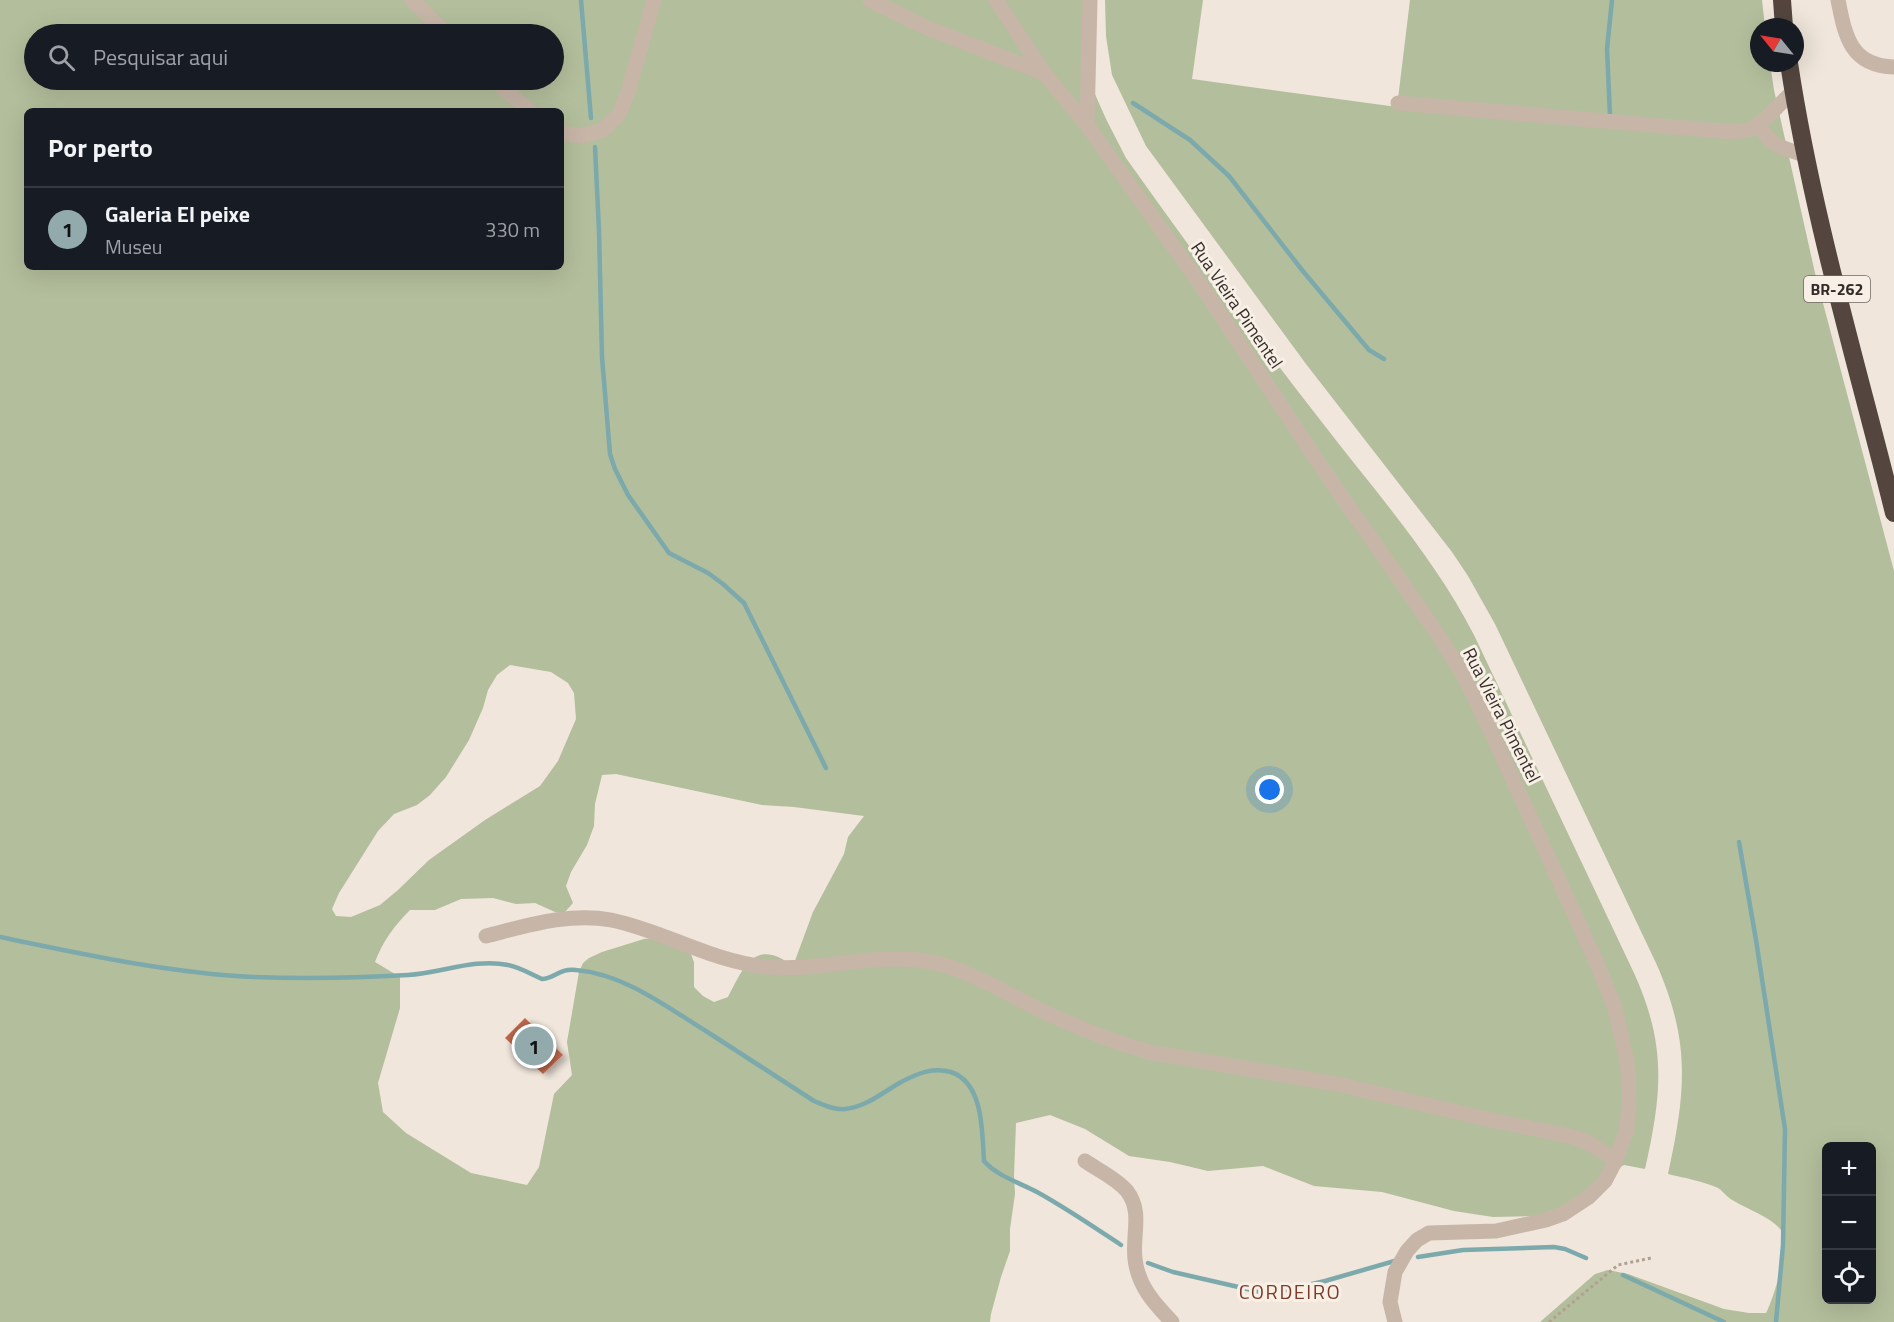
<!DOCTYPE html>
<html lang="pt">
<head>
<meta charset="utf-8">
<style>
  body { margin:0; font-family:"Titillium Web",sans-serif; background:#242831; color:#f1f3f6 }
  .controls { position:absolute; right:18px; bottom:18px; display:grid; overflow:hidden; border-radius:9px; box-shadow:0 6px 24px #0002 }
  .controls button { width:54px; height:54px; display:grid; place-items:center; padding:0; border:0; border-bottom:2px solid #363941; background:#171b24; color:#f1f3f6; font:30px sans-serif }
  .compass { position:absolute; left:1750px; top:18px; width:54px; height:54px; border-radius:50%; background:#171b24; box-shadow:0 6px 24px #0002; rotate:300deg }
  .you { position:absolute; left:1270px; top:790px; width:21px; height:21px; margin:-15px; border:4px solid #fff; border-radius:50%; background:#1a73e8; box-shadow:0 0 0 9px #1a73e833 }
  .badge { display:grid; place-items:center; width:39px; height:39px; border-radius:50%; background:#93aaad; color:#111; font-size:20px; font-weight:700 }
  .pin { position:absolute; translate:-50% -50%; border:3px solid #fff; box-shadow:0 2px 6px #0006 }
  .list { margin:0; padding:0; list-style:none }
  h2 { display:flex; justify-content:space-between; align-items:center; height:78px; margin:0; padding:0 24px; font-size:26px }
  h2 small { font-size:20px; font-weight:400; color:#9ea1a6 }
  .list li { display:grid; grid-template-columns:39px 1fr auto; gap:18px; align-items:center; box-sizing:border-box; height:84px; padding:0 24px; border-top:2px solid #363941 }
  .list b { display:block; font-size:22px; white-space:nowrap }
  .list p { margin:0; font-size:20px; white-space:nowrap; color:#9ea1a6 }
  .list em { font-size:20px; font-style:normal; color:#9ea1a6 }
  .icon { flex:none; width:33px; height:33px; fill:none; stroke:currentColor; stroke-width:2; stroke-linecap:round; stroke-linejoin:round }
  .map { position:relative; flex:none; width:1894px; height:1322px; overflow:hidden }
  .search { position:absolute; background:#171b24; box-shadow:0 6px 24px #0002; left:24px; top:24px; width:540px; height:66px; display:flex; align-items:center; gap:15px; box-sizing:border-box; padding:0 21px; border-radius:33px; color:#9ea1a6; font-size:22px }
  .panel { position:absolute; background:#171b24; box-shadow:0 6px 24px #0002; left:24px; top:108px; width:540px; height:162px; border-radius:9px }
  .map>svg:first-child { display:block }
  .green { fill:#b3be9c; fill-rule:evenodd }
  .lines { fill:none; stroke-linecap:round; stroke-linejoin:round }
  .stream { stroke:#7ca9ab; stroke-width:4.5 }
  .building { fill:#bd664c; filter:url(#shadow) }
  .path { stroke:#b2a092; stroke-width:3; stroke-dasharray:3 3; stroke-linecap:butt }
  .minor { stroke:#c7b6a8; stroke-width:15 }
  .highway { stroke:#54463f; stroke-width:18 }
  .labels { text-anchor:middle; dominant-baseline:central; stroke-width:6; stroke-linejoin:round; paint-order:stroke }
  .shield { fill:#f8f0e7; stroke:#6f6761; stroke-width:1.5 }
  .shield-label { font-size:16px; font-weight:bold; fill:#342c28 }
  .street-label { font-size:18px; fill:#342c28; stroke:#f8f0e7 }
  .neighbourhood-label { font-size:20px; letter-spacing:1.5px; fill:#7d3b27; stroke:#f8f0e7 }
</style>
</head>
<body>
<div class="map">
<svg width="1894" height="1322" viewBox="0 0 1894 1322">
  <defs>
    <filter id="shadow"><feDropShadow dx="5.5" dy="3.5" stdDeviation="3" flood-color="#0004"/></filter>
  </defs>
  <rect width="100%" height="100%" fill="#f0e6db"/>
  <g class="green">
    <path d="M0 0H1086L1090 83 1106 119 1126 158C1189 247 1254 335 1321 421 1374 490 1434 557 1474 635L1634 973C1667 1046 1662 1093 1645 1169L1624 1165 1598 1181 1565 1206 1536 1216 1493 1217 1454 1211 1382 1192 1314 1186 1263 1166 1208 1171 1170 1162 1129 1156 1085 1129 1050 1115 1016 1123 1014 1175 1015 1194 1010 1229V1251L1001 1277 991 1314 990 1322H0ZM34 34H554V80H34ZM27 111H561V267H27ZM510 665 551 672 568 683 574 693 576 719 558 761 540 786 485 820 429 860 398 890 380 905 351 917 336 916 332 909 339 893 378 831 394 814 417 805 430 795 446 777 469 740 483 708 488 690 497 675ZM616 774 762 805 794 807 864 816 848 837 844 854 813 912 793 966C755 937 744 967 728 997L714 1002 703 996 694 987V962L689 949 662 937 644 939 602 952 589 958 583 963 579 972 567 1042 572 1075 554 1094 539 1167 527 1185 471 1173 406 1133 383 1112 378 1083 400 1008V977L375 962C383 941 394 926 410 910H435L461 899 493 898 516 904 535 903 555 912 564 913 573 903 566 886 571 872 587 845 594 826 595 804 602 775Z"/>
    <path d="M1105 0H1203L1192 79 1397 107 1410 0H1762L1765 27H1759V63H1770L1774 90 1815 273 1894 571V1322H1540L1595 1274 1608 1270 1628 1274 1724 1309 1749 1313H1766C1774 1298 1789 1248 1782 1232 1774 1217 1742 1208 1728 1197 1724 1194 1722 1190 1718 1188 1702 1181 1685 1178 1668 1174 1686 1091 1691 1042 1656 963L1495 624 1468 576 1452 552 1306 364 1146 146 1112 75 1106 36ZM1826 1146H1872V1300H1826Z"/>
  </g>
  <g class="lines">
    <g class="stream">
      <path d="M581 0 591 118"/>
      <path d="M1133 103 1190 140 1229 176 1302 270 1369 350 1384 359"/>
      <path d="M1610 116 1607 49 1612 0"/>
      <path d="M595 147 599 231 602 357 610 454 615 469 628 495 669 553 708 573 723 584 744 603 826 768"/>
      <path d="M1739 842 1756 940 1785 1129 1783 1245 1776 1322"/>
      <path d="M0 937C82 954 169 973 253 977 305 979 356 978 408 975 441 973 475 958 508 965 519 967 531 974 542 979 554 979 559 968 576 970 625 974 668 1008 709 1033 744 1056 779 1078 814 1101 824 1105 834 1110 845 1109 867 1107 884 1091 903 1081 919 1073 933 1067 951 1072 984 1083 982 1133 984 1161 997 1176 1020 1183 1037 1192 1066 1208 1094 1227 1121 1245"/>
      <path d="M1418 1257 1463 1250 1554 1247 1565 1249 1586 1258"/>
      <path d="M1148 1263 1173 1272 1269 1294 1325 1281 1398 1260"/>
      <path d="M1623 1275 1724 1322"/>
    </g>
  </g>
  <path class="building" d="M525 1018 563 1055 543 1074 505 1038Z"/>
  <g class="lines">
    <path class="path" d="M1549 1322 1618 1265 1651 1258"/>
    <g class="minor">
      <path d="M412 0 447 34"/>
      <path d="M870 0 925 27 1044 73"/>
      <path d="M996 0 1044 73 1087 125 1201 285 1320 465 1439 636 1464 676 1494 738 1595 959 1615 1008 1628 1066 1629 1103 1627 1129 1616 1160 1605 1181 1589 1197 1563 1214 1546 1220 1496 1231 1429 1233 1417 1240 1407 1251 1395 1272 1390 1302 1395 1322"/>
      <path d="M1838 0C1845 35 1850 66 1894 67"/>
      <path d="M494 80 530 111"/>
      <path d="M1398 103 1732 132C1737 131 1743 131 1747 130 1763 126 1780 102 1793 92"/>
      <path d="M1087 125 1090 0"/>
      <path d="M1758 125C1772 147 1781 147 1804 155"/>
      <path d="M561 133 582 136 603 130 619 114 628 92 654 0"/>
      <path d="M486 936C526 926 569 912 611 920 665 931 712 962 768 967 830 972 892 946 953 968 987 980 1018 1000 1051 1015 1083 1030 1116 1043 1149 1052L1337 1084 1491 1120 1569 1136 1585 1141 1616 1160"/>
      <path d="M1085 1161C1098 1170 1116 1178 1127 1191 1143 1212 1132 1235 1135 1259 1138 1286 1154 1303 1172 1322"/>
    </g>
    <g class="highway">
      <path d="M1782 0 1784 27"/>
      <path d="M1789 63C1812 215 1857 364 1894 513"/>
    </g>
  </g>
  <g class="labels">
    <rect class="shield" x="1804" y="276" width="66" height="26" rx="4.5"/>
    <g class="shield-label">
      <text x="1837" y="289">BR-262</text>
    </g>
    <g class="street-label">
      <text transform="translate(1237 305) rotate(56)">Rua Vieira Pimentel</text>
      <text transform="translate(1502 715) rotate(63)">Rua Vieira Pimentel</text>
    </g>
    <g class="neighbourhood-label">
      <text x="1290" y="1291">CORDEIRO</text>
    </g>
  </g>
</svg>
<div class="controls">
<button>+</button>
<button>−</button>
<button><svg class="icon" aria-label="locate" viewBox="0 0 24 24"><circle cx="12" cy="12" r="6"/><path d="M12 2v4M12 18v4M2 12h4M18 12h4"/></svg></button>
</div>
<svg class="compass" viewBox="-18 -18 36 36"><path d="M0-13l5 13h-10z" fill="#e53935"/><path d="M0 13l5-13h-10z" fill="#9ea1a6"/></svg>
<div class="you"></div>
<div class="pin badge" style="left:534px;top:1046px">1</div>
<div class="search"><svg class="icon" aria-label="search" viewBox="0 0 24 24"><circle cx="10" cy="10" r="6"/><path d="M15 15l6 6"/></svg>Pesquisar aqui</div>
<section class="panel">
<h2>Por perto<small></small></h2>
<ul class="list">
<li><span class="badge">1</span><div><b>Galeria El peixe</b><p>Museu</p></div><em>330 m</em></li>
</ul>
</section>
</div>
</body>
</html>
